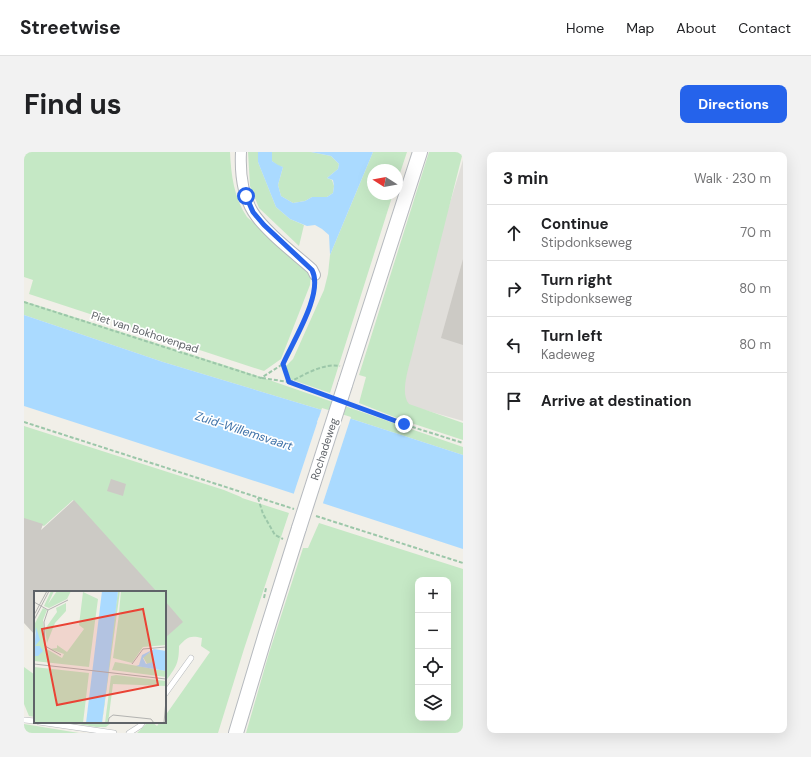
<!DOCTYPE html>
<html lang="en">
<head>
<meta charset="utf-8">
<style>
  body { margin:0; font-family:"DM Sans",sans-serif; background:#f2f2f2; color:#202124 }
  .controls { position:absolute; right:12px; bottom:12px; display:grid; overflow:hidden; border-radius:8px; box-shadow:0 4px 16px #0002 }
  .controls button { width:36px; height:36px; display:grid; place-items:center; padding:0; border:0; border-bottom:1px solid #e0e0e0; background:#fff; color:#202124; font:20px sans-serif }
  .compass { position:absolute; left:343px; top:12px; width:36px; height:36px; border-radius:50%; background:#fff; box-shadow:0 4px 16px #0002; rotate:281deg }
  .stop { position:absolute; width:12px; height:12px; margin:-9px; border:3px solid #2563eb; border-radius:50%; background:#fff }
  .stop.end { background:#2563eb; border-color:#fff; box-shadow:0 1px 4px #0008 }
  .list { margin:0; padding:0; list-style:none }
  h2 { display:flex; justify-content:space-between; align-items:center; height:52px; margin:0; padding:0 16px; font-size:17px }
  h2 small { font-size:13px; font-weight:400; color:#757577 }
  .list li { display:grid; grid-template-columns:26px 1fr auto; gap:12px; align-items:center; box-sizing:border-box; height:56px; padding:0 16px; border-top:1px solid #e0e0e0 }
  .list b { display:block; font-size:15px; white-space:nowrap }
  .list p { margin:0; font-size:13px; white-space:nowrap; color:#757577 }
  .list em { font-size:13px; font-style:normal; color:#757577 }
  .icon { flex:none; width:22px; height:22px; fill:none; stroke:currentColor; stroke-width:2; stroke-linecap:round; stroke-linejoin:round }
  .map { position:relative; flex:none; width:439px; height:581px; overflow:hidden; border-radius:8px }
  header { display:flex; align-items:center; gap:24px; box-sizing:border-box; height:56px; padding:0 20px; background:#fff; border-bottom:1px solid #e0e0e0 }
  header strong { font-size:19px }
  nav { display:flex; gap:22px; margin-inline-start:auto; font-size:14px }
  .intro { display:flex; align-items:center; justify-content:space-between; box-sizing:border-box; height:96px; padding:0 24px }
  h1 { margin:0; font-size:28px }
  .button { padding:10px 18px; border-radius:8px; background:#2563eb; color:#fff; font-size:14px; font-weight:700 }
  main { display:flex; gap:24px; padding:0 24px }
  aside { flex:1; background:#fff; border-radius:8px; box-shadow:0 4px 16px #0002 }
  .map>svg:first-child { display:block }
  .industrial { fill:#e0deda }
  .green { fill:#c5e8c5; fill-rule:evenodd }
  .water { fill:#aadaff; fill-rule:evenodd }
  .pier { fill:#f1efe8 }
  .building { fill:#cccac5 }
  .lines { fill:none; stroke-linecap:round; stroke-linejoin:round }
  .service-casing { stroke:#b5b8bc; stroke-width:6 }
  .minor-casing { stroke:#b5b8bc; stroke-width:12 }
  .secondary-casing { stroke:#b6babf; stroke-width:16 }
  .path { stroke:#9cc7a9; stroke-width:2; stroke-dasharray:4 2; stroke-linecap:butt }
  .service { stroke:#fff; stroke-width:5 }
  .minor { stroke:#fff; stroke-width:10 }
  .secondary { stroke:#fff; stroke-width:14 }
  .secondary-bridge-casing { stroke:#b6babf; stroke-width:16; stroke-linecap:butt }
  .secondary-bridge { stroke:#fff; stroke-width:14 }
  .route { stroke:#2563eb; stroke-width:5 }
  .labels { text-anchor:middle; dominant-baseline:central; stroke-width:3.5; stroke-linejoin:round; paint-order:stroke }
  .street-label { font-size:11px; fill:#5f6368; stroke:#fff }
  .water-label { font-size:12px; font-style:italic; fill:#4174aa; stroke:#fff }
  .inset-road { fill:none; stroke:#b3b3b1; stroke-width:1 }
  .view { fill:#ea4335; fill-opacity:0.15; stroke:#ea4335; stroke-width:2 }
  .inset-edge { fill:none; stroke:#5f6368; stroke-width:2 }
</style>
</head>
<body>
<header>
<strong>Streetwise</strong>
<nav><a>Home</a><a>Map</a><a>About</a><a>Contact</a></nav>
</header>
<div class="intro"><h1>Find us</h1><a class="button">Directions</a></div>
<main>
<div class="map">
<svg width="439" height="581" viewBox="0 0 439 581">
  <rect width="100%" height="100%" fill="#f1efe8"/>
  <path class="industrial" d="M439 8V269L366 248Z"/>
  <g class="green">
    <path d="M0 0H206C207 23 210 46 223 65L287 121 286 133 257 207 240 219 5 142 9 128 0 125Z"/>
    <path d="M224 0H234V10L252 55 266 67 280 73 275 94 235 56 226 34Z"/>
    <path d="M248 0H287L307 4 315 12 314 17 303 26 308 28 310 34 309 41 303 45H288L281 49 269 51 257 44 254 33 259 15 254 14 248 9Z"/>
    <path d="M349 0H383L373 30V18H349V42H369L306 241 266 227 262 214 269 207 300 138 304 122 306 103Z"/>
    <path d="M405 0H439L389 198C386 212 375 241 385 252L439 271V288L378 268 335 251 342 225 335 223Z"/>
    <path d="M0 149 213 217 439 295V303L331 268 139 210 0 163Z"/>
    <path d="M0 274 200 338 217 345 218 346 265 361 220 497 194 581H113L124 570H128L133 574 136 570H141V564L186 500 177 494 178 486C166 483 163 485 155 494 155 512 152 515 141 530V440H132L49 348 20 374 0 367Z"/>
    <path d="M295 371 439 417V581H222L245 501 279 396H284ZM394 428H424V566H394Z"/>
    <path d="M0 515 11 523V565L5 564 0 552Z"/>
    <path d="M43 570H87V571L82 575H72Z"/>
    <path d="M0 572 55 581H0Z"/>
  </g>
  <g class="water">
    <path d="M234 0H248V9L254 13 259 15 254 33 257 44 269 51 281 49 288 45H303L309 41 310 34 309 28 303 26 314 17 315 12 307 4 287 0H349L306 103 305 83 298 77 291 73 283 74 266 67 252 55 234 10Z"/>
    <path d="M0 163 139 210 331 268 439 303V397L99 286 0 254ZM295 265 323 274 321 279 293 270ZM274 330 302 339 300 345 272 336Z"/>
  </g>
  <path class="pier" d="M298 256 327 265 298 354 269 344Z"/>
  <g class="building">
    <path d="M439 107V193L417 186Z"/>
    <path d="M87 327 102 332 99 344 83 339Z"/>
    <path d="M50 348 133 440H11V483L0 471V366L19 372 17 378Z"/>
    <path d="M141 449 159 470 141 486Z"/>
  </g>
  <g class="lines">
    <g class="service-casing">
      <g id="service">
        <path d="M141 542 167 506"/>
        <path d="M0 568 11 569"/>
        <path d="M15 570 90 581"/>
        <path d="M105 581 116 574 119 570"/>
      </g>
    </g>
    <g class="minor-casing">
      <path id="minor" d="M217 0C216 20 218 42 229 60 240 78 271 102 288 117L291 123"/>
    </g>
    <g class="secondary-casing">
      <g id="secondary">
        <path d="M321 233 396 0"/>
        <path d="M212 581 242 481 275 376"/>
      </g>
    </g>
    <g class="path">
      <path d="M0 150 237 226 259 212"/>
      <path d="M238 226 265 230 305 245"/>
      <path d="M265 230 259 212C270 189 290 157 291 131"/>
      <path d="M265 230C281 223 298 211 316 214"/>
      <path d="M326 252 379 272 439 291"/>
      <path d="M0 270 270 357"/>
      <path d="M234 346 239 362 251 383 259 387"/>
      <path d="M292 364 439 411"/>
      <path d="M240 446 242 436"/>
    </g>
    <use href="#service" class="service"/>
    <use href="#minor" class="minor"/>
    <use href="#secondary" class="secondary"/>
    <g class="secondary-bridge-casing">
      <path id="secondary-bridge" d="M275 376 321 233"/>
    </g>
    <use href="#secondary-bridge" class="secondary-bridge"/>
  </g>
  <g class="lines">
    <path class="route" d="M222 44 229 60 240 73 288 118C300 141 269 189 259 212L265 230 380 272"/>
  </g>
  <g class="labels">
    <g class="street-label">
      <text transform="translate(121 180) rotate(18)">Piet van Bokhovenpad</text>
      <text transform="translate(300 297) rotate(-72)">Rochadeweg</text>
    </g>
    <g class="water-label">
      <text transform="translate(220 279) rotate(18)">Zuid-Willemsvaart</text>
    </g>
  </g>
  <g transform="translate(10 439)">
    <rect width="132" height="132" fill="#f1efe8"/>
    <path d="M17 0H20L14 13 23 0H37L33 8 15 17 10 15ZM84 0H86L68 132 77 49ZM87 0H132V54L109 56 98 72 79 67 85 23 87 24 85 21ZM49 1 64 8 55 76 0 70V65H4L0 53 4 51 0 34 9 17 13 19 9 29 11 57 28 67 30 63 16 58 23 57V54L33 61 50 38 45 34ZM32 12V20L21 32 13 52 11 38 23 21 22 17ZM116 61 119 62V72L113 73 109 66ZM81 71 132 80V86L78 79ZM0 76 55 82 49 132H0ZM82 84 132 90V95L79 93 74 132H71L77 85Z" fill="#c5e8c5"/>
    <path d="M68 0H84L74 85 68 132H52ZM2 36 6 49 1 55H6L9 60 4 65H0ZM120 58 132 60V80L102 75 105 74 108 64ZM116 61 119 62V71L112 73 109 67Z" fill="#aadaff" fill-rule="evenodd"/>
    <path class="inset-road" d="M0 11 14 19M14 19 10 31 11 55 27 64M14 19 34 9M0 24 13 0M0 29 15 0M0 73 132 88M98 73 109 58 132 56M74 132 75 127 79 124 117 128 120 132M130 132 132 109"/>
    <path class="view" d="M109 18 124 94 23 114 8 38Z"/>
    <rect width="132" height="132" class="inset-edge"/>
  </g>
</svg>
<div class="controls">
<button>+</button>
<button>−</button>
<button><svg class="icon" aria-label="locate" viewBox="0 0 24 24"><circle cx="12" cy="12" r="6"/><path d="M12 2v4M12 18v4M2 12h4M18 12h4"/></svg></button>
<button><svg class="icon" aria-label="layers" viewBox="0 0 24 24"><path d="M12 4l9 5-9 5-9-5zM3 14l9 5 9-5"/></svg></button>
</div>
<svg class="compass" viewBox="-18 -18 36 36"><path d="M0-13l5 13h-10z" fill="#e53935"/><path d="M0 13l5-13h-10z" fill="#757577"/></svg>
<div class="stop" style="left:222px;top:44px"></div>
<div class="stop end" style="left:380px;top:272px"></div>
</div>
<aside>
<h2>3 min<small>Walk · 230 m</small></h2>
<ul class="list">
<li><svg class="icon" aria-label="ahead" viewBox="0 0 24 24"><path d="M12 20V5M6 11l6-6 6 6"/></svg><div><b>Continue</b><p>Stipdonkseweg</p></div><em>70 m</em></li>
<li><svg class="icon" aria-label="right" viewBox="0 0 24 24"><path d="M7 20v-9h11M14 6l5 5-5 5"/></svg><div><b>Turn right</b><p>Stipdonkseweg</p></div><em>80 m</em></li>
<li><svg class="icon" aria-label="left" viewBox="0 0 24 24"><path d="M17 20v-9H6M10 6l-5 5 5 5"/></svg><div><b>Turn left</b><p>Kadeweg</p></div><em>80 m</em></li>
<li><svg class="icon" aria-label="arrive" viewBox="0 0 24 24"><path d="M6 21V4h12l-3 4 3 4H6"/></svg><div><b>Arrive at destination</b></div></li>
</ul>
</aside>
</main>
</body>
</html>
